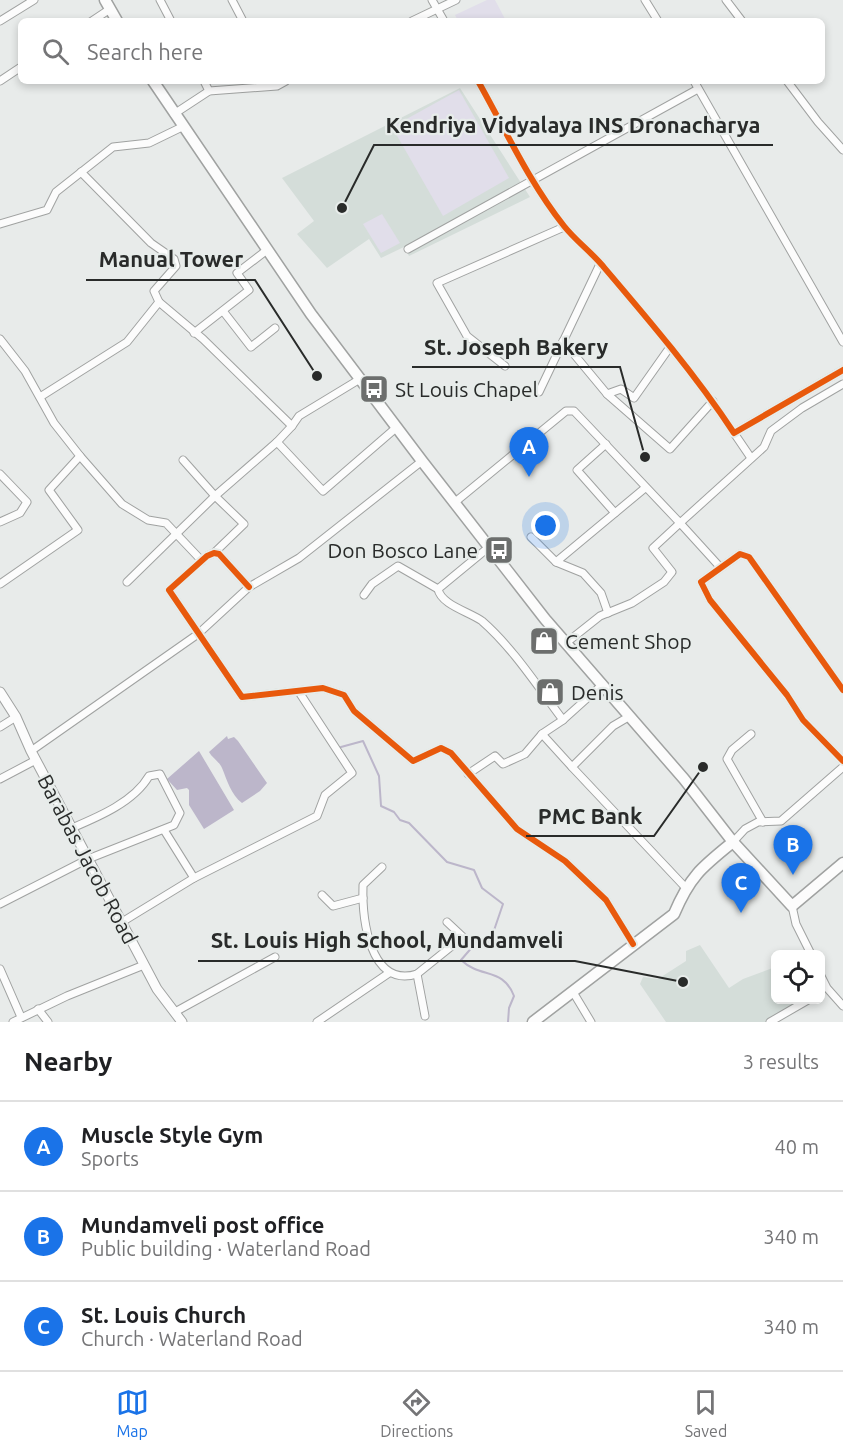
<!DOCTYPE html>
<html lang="en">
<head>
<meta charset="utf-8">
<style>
  body { margin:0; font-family:Ubuntu,sans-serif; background:#f2f2f2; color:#202124 }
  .controls { position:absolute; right:18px; bottom:18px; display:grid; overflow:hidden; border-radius:9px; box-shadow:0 3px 9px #0003 }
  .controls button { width:54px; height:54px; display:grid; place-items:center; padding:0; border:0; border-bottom:2px solid #e0e0e0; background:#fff; color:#202124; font:30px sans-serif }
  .you { position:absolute; left:546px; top:526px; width:21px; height:21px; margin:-15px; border:4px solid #fff; border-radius:50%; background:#1a73e8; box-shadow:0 0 0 9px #1a73e833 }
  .badge { display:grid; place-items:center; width:39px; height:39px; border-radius:50%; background:#1a73e8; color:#fff; font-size:20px; font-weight:700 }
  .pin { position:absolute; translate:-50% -50px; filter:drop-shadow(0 2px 3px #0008) }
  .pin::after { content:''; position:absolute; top:32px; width:21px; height:18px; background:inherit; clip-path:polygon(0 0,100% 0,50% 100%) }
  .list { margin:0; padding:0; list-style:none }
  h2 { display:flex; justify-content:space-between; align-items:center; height:78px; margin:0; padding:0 24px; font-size:26px }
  h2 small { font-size:20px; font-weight:400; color:#757577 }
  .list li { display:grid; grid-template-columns:39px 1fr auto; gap:18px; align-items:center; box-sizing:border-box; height:90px; padding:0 24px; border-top:2px solid #e0e0e0 }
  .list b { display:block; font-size:22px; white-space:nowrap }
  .list p { margin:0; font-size:20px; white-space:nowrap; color:#757577 }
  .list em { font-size:20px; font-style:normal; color:#757577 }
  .icon { flex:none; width:33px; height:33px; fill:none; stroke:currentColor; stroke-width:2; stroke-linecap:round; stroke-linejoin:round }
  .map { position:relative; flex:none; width:843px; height:1022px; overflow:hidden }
  .search { position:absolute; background:#fff; box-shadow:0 3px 9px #0003; left:18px; right:18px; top:18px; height:66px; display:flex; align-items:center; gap:15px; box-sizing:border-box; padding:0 21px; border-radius:9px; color:#757577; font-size:22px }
  .sheet { height:348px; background:#fff }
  nav { display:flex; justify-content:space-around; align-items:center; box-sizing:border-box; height:84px; border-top:2px solid #e0e0e0; background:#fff; font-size:16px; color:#757577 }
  nav a { display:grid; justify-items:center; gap:3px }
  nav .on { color:#1a73e8 }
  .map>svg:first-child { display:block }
  .built { fill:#d4ddd9 }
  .green { fill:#e1deea }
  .water { fill:#bcb6ca }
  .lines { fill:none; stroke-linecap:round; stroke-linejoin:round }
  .stream { stroke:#bcb6ca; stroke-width:2 }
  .minor-casing { stroke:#a0a2a1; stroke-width:9 }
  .tertiary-casing { stroke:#a0a2a1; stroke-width:11 }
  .secondary-casing { stroke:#a0a2a1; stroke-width:13 }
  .minor { stroke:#fcfcfc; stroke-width:7 }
  .tertiary { stroke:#fcfcfc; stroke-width:9 }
  .secondary { stroke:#fcfcfc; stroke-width:10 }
  .cycleway-casing { stroke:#e7ecea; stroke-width:10 }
  .cycleway { stroke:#e8590c; stroke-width:6 }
  .labels { text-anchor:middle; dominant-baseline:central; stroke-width:4.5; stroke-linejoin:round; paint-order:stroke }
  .poi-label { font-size:21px; fill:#292b2a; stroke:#e7ecea; text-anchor:start }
  .street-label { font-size:21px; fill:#292b2a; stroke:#e7ecea }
  .leader { fill:none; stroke:#292b2a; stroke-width:2 }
  .callout-dot { fill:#292b2a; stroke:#e7ecea; stroke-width:2 }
  .callout-label { font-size:22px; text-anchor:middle; font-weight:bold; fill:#292b2a; stroke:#e7ecea; stroke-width:4.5; stroke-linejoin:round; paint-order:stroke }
</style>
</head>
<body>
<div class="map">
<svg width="843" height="1022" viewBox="0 0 843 1022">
  <rect width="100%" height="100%" fill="#e8ebea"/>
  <g class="built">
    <path d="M460 88 530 197 409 256 404 247 381 258 369 239 327 268 297 234 314 221 282 178Z"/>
    <path d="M700 945 729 988 743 979 775 967 776 1000H807L770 1022H666L640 984 643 977 658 979 686 961V951Z"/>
  </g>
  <g class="green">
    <path d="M487 0H495L505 19 500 21H458L455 15Z"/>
    <path d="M459 90 509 178 443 216 392 127Z"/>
    <path d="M382 214 400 243 381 253 363 224Z"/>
  </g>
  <g class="water">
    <path d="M227 736 228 739 234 737 238 741 267 783 260 791 242 803C231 795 227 780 222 768 219 761 212 758 209 752Z"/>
    <path d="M199 751 234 810 204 829 189 805V790L187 788 177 790 167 779Z"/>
  </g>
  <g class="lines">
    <path class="stream" d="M341 747 363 741 379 776 381 806 394 812 400 820 409 823 447 862 474 870 482 888 503 904 490 942 474 945 461 960C481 979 503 967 514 996L509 1008 508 1022"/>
    <g class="minor-casing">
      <g id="minor">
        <path d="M160 0 171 21"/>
        <path d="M232 0 243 21"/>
        <path d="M432 0 444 21"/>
        <path d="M645 0 658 21"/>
        <path d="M726 0 742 21"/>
        <path d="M0 21 34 0"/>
        <path d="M92 21 110 9"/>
        <path d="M412 21 456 0"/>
        <path d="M0 81 21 67"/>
        <path d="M204 81 209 91"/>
        <path d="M478 81C505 129 529 182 564 226 575 240 590 251 602 265 648 319 695 374 734 433L843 370"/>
        <path d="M694 81 843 342"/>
        <path d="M787 81 818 122 843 150"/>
        <path d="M174 114 209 91 277 86 286 81"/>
        <path d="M81 172 151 243 174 259 176 266 154 291 159 302"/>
        <path d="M0 224 47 210 56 192 113 147 149 143 182 127"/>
        <path d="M408 249 698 89"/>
        <path d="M223 311 251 347 275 328"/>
        <path d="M194 333 249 290 237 273 267 250"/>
        <path d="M0 339 25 371 54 423 80 456 49 490 78 530 0 584"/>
        <path d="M563 341 607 394 621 389 634 398 670 347"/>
        <path d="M505 366 467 336 437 283 564 227"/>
        <path d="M539 392 600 264"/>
        <path d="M607 394 670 449 713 401"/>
        <path d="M40 397 127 342 159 302 203 339 292 426 299 416 360 379"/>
        <path d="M734 433 751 458"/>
        <path d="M277 442 292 426"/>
        <path d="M606 444 577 470 615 513"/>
        <path d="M80 456 122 504 148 520 166 523 202 561"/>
        <path d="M183 460 215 496 277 442 323 491 397 427"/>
        <path d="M0 474 27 502 20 513 0 522"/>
        <path d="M454 503 566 411H574L680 523 764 447 771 431 802 408 843 384"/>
        <path d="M531 537 556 562 583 573 601 593 608 613"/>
        <path d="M489 547 438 589C441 605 470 612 482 621 513 648 538 687 563 720L603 684"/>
        <path d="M556 562 645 488"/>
        <path d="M127 582 215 496 244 524 214 553"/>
        <path d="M249 587 219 554 214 553 207 556 169 590 242 697 323 688 344 695 354 711 413 761 441 748 451 753 517 829 565 861 606 900 633 944"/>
        <path d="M364 595 372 584 398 566 438 589"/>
        <path d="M566 643 600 616 632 603 664 582 672 572 653 548 680 523 720 567"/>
        <path d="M843 690 749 557 740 554 701 582 710 600 787 695 803 720 843 761"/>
        <path d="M630 716 613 726 572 767 685 887"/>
        <path d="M563 720 542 734 572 767"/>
        <path d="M0 727 16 717"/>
        <path d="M751 734 732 750 727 759 763 822"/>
        <path d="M31 751 198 634 249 587 299 558 422 461"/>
        <path d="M468 774 495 756 503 764 525 754 542 734"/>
        <path d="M0 779 36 760"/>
        <path d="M164 830 194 878"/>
        <path d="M733 842 745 829 758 822 781 821 843 767"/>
        <path d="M382 867 363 885C362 917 369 989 417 974L463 937 447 922"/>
        <path d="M322 895 333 906 363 898"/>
        <path d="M0 904 88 859 174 825 180 813 160 774 149 776C134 802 98 817 72 828"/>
        <path d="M792 906 796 924 811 954"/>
        <path d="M122 922 194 878 317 816 325 795 352 773 299 692"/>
        <path d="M0 969 21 1017"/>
        <path d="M417 974 425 1016"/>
        <path d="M820 974 827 988 843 1006"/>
        <path d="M573 992 591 1022"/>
        <path d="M38 1009 48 1022"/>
        <path d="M175 1012 275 957"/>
        <path d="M13 1022 67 996 144 965"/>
        <path d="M317 1022 389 973"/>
        <path d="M770 1022 808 1000"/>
      </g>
    </g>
    <g class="tertiary-casing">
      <path id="tertiary" d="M0 692 16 717 31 751 157 989 182 1022"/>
    </g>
    <g class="secondary-casing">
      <g id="secondary">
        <path d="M105 0 117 21"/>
        <path d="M153 81 311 314 422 461 545 619 684 779 733 842 792 906 843 863"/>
        <path d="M533 1022 674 914C690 876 702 867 733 842"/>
      </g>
    </g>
    <use href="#minor" class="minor"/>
    <use href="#tertiary" class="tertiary"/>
    <use href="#secondary" class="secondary"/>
    <g class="cycleway-casing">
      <g id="cycleway">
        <path d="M478 81C505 129 529 182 564 226 575 240 590 251 602 265 648 319 695 374 734 433L843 370"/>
        <path d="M249 587 219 554 214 553 207 556 169 590 242 697 323 688 344 695 354 711 413 761 441 748 451 753 517 829 565 861 606 900 633 944"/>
        <path d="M843 690 749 557 740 554 701 582 710 600 787 695 803 720 843 761"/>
      </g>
    </g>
    <use href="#cycleway" class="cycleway"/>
  </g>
  <defs>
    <g id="bus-square" transform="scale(1.5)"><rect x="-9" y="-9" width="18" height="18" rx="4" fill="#6c6e6d" stroke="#e7ecea"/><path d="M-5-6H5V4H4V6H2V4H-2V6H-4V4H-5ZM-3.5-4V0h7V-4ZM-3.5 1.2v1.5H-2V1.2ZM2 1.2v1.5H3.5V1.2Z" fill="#fff"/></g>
    <g id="shop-square" transform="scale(1.5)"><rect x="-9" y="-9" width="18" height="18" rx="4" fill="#6c6e6d" stroke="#e7ecea"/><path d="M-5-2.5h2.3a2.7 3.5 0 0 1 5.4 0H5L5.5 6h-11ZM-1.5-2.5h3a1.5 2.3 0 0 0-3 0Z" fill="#fff"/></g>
  </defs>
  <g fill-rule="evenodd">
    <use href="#bus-square" x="374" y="389"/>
    <use href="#bus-square" x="499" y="550"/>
    <use href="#shop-square" x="544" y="641"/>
    <use href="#shop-square" x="550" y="692"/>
  </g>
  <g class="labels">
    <g class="poi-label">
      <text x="395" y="389">St Louis Chapel</text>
      <text x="478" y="550" text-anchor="end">Don Bosco Lane</text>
      <text x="565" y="641">Cement Shop</text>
      <text x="571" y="692">Denis</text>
    </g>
    <g class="street-label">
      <text transform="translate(88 859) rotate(62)">Barabas Jacob Road</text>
    </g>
  </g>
  <path class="leader" d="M342 208L374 145H773M317 376L255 280H86M645 457L620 367H412M703 767L654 836H526M683 982L575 961H198"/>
  <g class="callout-dot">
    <circle cx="342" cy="208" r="6"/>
    <circle cx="317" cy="376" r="6"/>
    <circle cx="645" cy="457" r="6"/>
    <circle cx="703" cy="767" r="6"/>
    <circle cx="683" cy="982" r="6"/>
  </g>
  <g class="callout-label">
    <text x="573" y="133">Kendriya Vidyalaya INS Dronacharya</text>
    <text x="171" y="267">Manual Tower</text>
    <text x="516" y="355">St. Joseph Bakery</text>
    <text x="590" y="824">PMC Bank</text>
    <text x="387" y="948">St. Louis High School, Mundamveli</text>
  </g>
</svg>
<div class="controls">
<button><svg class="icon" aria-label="locate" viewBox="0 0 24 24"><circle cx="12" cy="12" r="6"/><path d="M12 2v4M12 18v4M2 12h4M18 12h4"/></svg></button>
</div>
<div class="you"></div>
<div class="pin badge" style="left:529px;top:477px">A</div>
<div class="pin badge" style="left:793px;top:875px">B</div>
<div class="pin badge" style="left:741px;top:913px">C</div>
<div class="search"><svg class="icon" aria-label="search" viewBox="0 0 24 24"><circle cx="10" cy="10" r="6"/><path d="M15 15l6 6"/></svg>Search here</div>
</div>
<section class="sheet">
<h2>Nearby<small>3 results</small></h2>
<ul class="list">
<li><span class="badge">A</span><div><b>Muscle Style Gym</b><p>Sports</p></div><em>40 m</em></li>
<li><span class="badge">B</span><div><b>Mundamveli post office</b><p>Public building · Waterland Road</p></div><em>340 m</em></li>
<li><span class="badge">C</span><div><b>St. Louis Church</b><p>Church · Waterland Road</p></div><em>340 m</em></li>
</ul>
</section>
<nav>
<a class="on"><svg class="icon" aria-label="map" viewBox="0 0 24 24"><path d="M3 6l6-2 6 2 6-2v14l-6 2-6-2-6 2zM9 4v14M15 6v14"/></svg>Map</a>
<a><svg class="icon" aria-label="directions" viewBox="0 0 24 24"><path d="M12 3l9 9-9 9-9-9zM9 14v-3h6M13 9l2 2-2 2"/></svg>Directions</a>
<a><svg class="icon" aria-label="saved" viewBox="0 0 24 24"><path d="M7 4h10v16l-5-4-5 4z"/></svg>Saved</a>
</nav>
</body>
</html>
